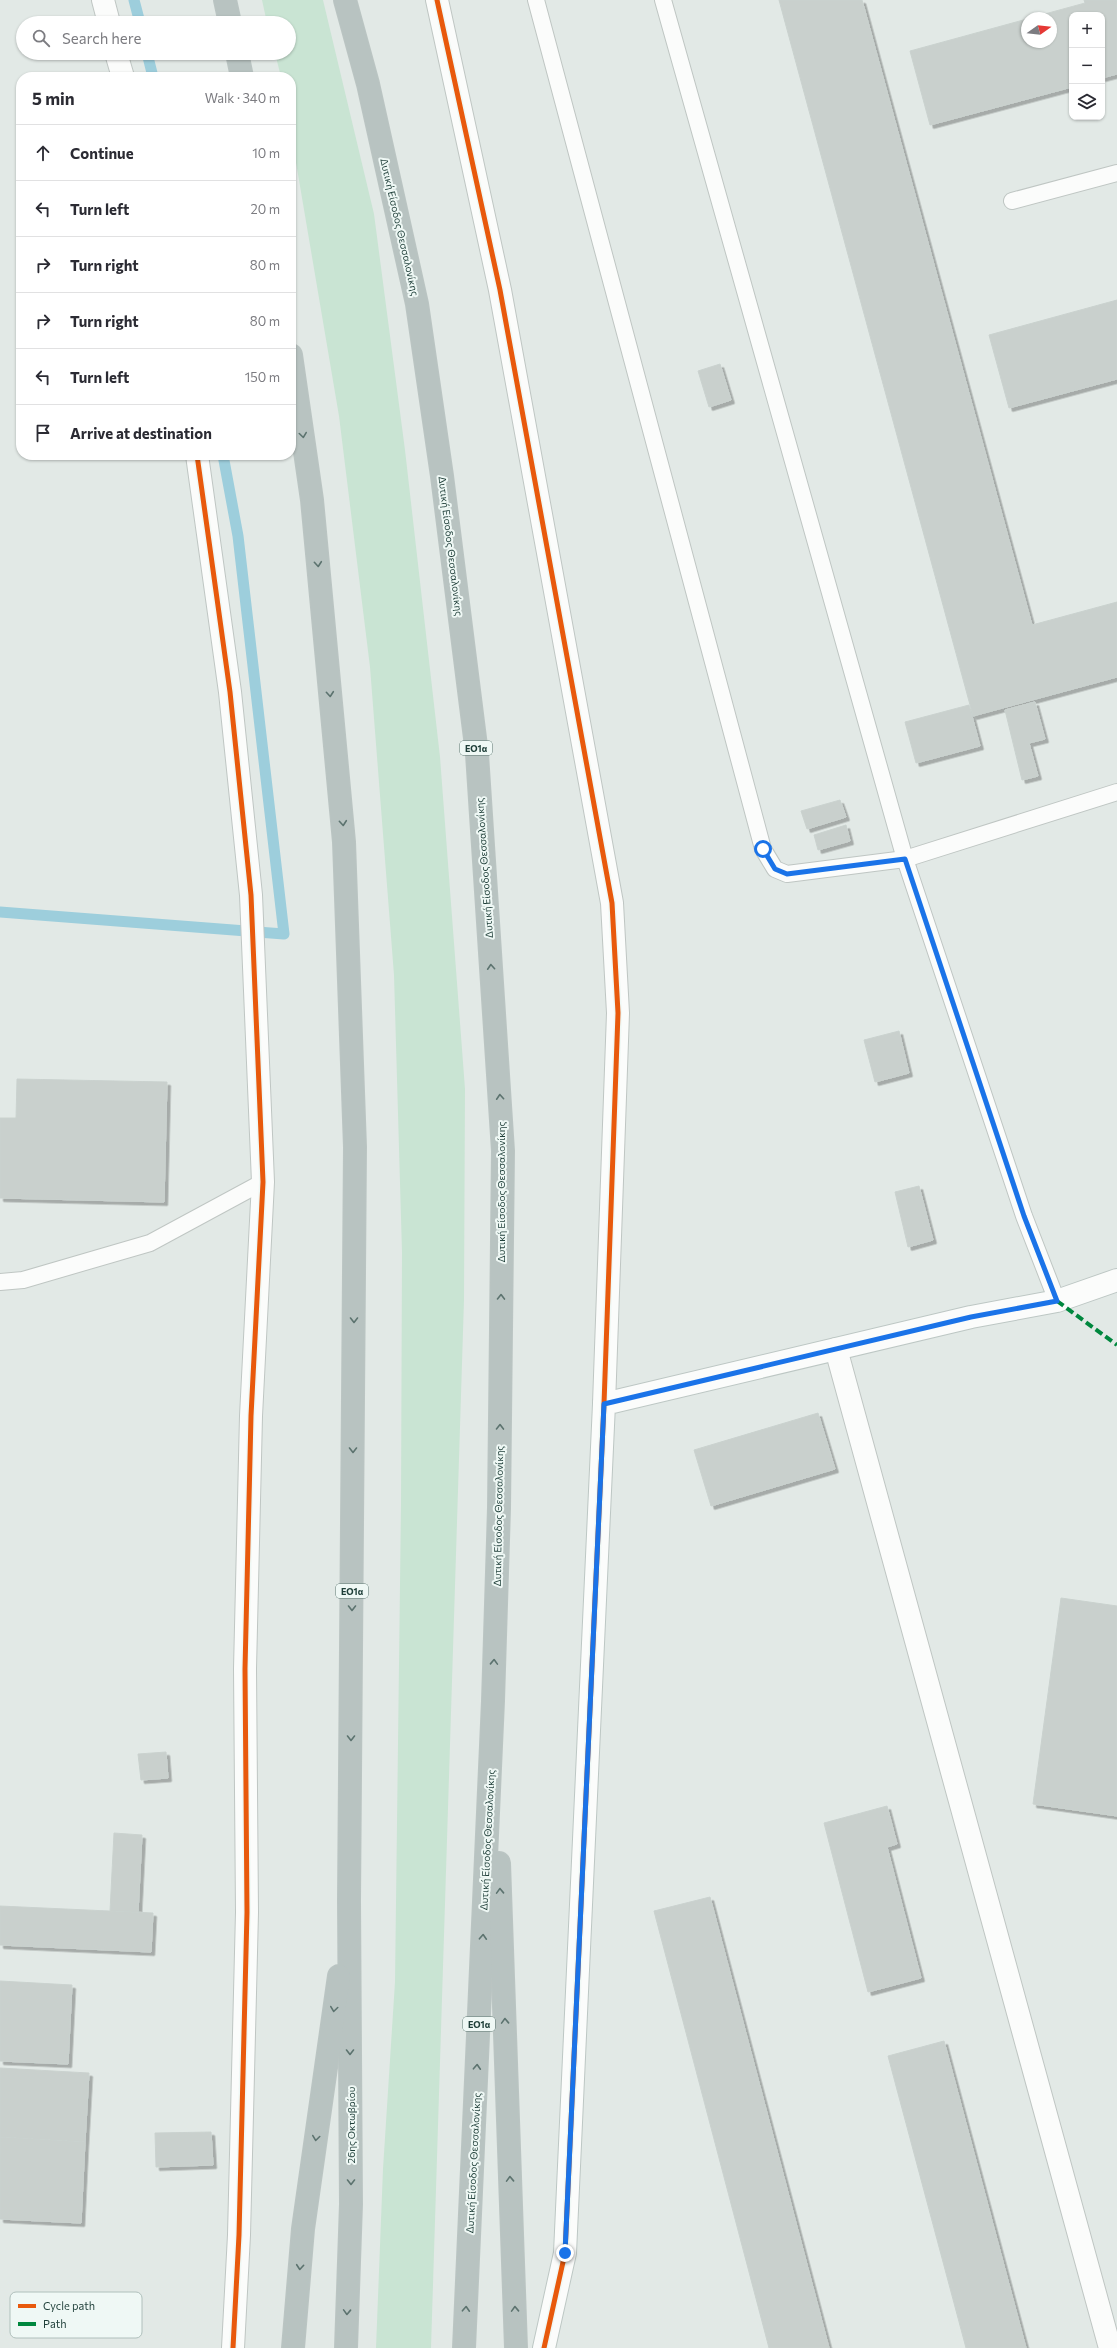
<!DOCTYPE html>
<html lang="en">
<head>
<meta charset="utf-8">
<style>
  body { margin:0; font-family:Commissioner,sans-serif; background:#f2f2f3; color:#2b2b33 }
  .controls { position:absolute; right:12px; top:12px; display:grid; overflow:hidden; border-radius:8px; box-shadow:0 1px 3px #0004 }
  .controls button { width:36px; height:36px; display:grid; place-items:center; padding:0; border:0; border-bottom:1px solid #e1e1e2; background:#fff; color:#2b2b33; font:20px sans-serif }
  .compass { position:absolute; left:1021px; top:12px; width:36px; height:36px; border-radius:50%; background:#fff; box-shadow:0 1px 3px #0004; rotate:75deg }
  .stop { position:absolute; width:12px; height:12px; margin:-9px; border:3px solid #1a73e8; border-radius:50%; background:#fff }
  .stop.end { background:#1a73e8; border-color:#fff; box-shadow:0 1px 4px #0008 }
  .list { margin:0; padding:0; list-style:none }
  h2 { display:flex; justify-content:space-between; align-items:center; height:52px; margin:0; padding:0 16px; font-size:17px }
  h2 small { font-size:13px; font-weight:400; color:#7c7c81 }
  .list li { display:grid; grid-template-columns:26px 1fr auto; gap:12px; align-items:center; box-sizing:border-box; height:56px; padding:0 16px; border-top:1px solid #e1e1e2 }
  .list b { display:block; font-size:15px; white-space:nowrap }
  .list em { font-size:13px; font-style:normal; color:#7c7c81 }
  .icon { flex:none; width:22px; height:22px; fill:none; stroke:currentColor; stroke-width:2; stroke-linecap:round; stroke-linejoin:round }
  .map { position:relative; flex:none; width:1117px; height:2348px; overflow:hidden }
  .search { position:absolute; background:#fff; box-shadow:0 1px 3px #0004; left:16px; top:16px; width:280px; height:44px; display:flex; align-items:center; gap:10px; box-sizing:border-box; padding:0 14px; border-radius:22px; color:#7c7c81; font-size:15px }
  .panel { position:absolute; background:#fff; box-shadow:0 1px 3px #0004; left:16px; top:72px; width:280px; height:388px; border-radius:16px }
  .map>svg:first-child { display:block }
  .green { fill:#c9e4d3 }
  .lines { fill:none; stroke-linecap:round; stroke-linejoin:round }
  .stream { stroke:#9dcedc; stroke-width:11 }
  .building { fill:#c9d0cd; stroke:#cad2cf; filter:url(#shadow) }
  .lane-casing { stroke:#bfc6c3; stroke-width:18 }
  .street-casing { stroke:#bfc6c3; stroke-width:24 }
  .secondary-casing { stroke:#bdc7c4; stroke-width:24 }
  .highway-casing { stroke:#bbc5c3; stroke-width:24 }
  .lane { stroke:#fbfcfb; stroke-width:16 }
  .street { stroke:#fbfcfb; stroke-width:22 }
  .secondary { stroke:#fbfcfb; stroke-width:22 }
  .highway { stroke:#b8c3c1; stroke-width:22 }
  .quiet { stroke:#00873e; stroke-width:4; stroke-dasharray:8 4; stroke-linecap:butt }
  .cycleway-casing { stroke:#eff8f5; stroke-width:8 }
  .cycleway { stroke:#e8590c; stroke-width:5 }
  .oneway { stroke:#5c736f }
  .route { stroke:#1a73e8; stroke-width:5 }
  .labels { text-anchor:middle; dominant-baseline:central; stroke-width:4; stroke-linejoin:round; paint-order:stroke }
  .shield { fill:#eff8f5; stroke:#5d7671; stroke-width:1 }
  .shield-label { font-size:9px; font-weight:bold; fill:#1e3e38 }
  .street-label { font-size:10px; fill:#1e3e38; stroke:#eff8f5 }
  .key { fill:#eff8f5; stroke:#b0c0bc; stroke-width:1 }
  .key-label { font-size:11px; fill:#1e3e38 }
</style>
</head>
<body>
<div class="map">
<svg width="1117" height="2348" viewBox="0 0 1117 2348">
  <defs>
    <filter id="shadow"><feDropShadow dx="3.5" dy="3.5" stdDeviation="0" flood-color="#0004"/></filter>
  </defs>
  <rect width="100%" height="100%" fill="#e2e9e6"/>
  <path class="green" d="M262 0H323L374 214 405 450 440 757 465 1089 464 1300 431 2348H376L383 2169 395 1982 401 1505 402 1252 394 975 370 667 339 416 291 133V77H281L275 53H289V23H267Z"/>
  <g class="lines">
    <g class="stream">
      <path d="M134 0 140 23"/>
      <path d="M147 53 153 77"/>
      <path d="M0 912 284 934 238 536 223 455"/>
    </g>
  </g>
  <g class="building">
    <path d="M779 0H862L1032 625 1117 602V677L973 716Z"/>
    <path d="M1084 0H1117V74L1102 78V15H1072V87L930 125 910 51 1027 19V42H1051V18H1030L1085 3Z"/>
    <path d="M1117 300V379L1009 408 989 335Z"/>
    <path d="M720 364 731 400 709 407 698 371Z"/>
    <path d="M1035 702 1045 739 1029 743 1038 776 1022 780 1005 710Z"/>
    <path d="M969 705 980 746 916 763 905 722Z"/>
    <path d="M840 800 846 817 807 829 801 811Z"/>
    <path d="M846 825 850 841 818 850 814 835Z"/>
    <path d="M899 1031 909 1073 875 1082 864 1040Z"/>
    <path d="M17 1079 167 1082 164 1202 0 1198V1118H16Z"/>
    <path d="M919 1186 933 1240 908 1247 895 1192Z"/>
    <path d="M818 1413 835 1469 711 1506 694 1450Z"/>
    <path d="M1061 1598 1117 1606V1816L1033 1804Z"/>
    <path d="M166 1752 168 1778 141 1780 138 1754Z"/>
    <path d="M887 1806 897 1844 887 1847 921 1978 868 1992 824 1823Z"/>
    <path d="M114 1833 142 1835 138 1913 110 1911Z"/>
    <path d="M710 1897 829 2348H769L654 1911Z"/>
    <path d="M0 1906 153 1913 151 1952 0 1945Z"/>
    <path d="M0 1981 72 1985 68 2064 0 2061Z"/>
    <path d="M944 2041 1026 2348H966L888 2056Z"/>
    <path d="M0 2068 89 2073 85 2142 0 2137Z"/>
    <path d="M211 2132 213 2165 156 2167 155 2133Z"/>
    <path d="M0 2137 85 2142 81 2223 0 2219Z"/>
  </g>
  <g class="lines">
    <g class="lane-casing">
      <g id="lane">
        <path d="M536 0 763 849 775 869 787 874 905 859 1117 792"/>
        <path d="M663 0 905 859 1024 1216 1057 1301"/>
        <path d="M1012 201 1117 173"/>
        <path d="M0 1282 23 1280 150 1243 263 1182"/>
      </g>
    </g>
    <g class="street-casing">
      <g id="street">
        <path d="M103 0 109 23"/>
        <path d="M437 0 500 290 612 903 618 1013 604 1404"/>
        <path d="M116 53 123 77"/>
        <path d="M197 455 230 692 251 895 263 1182 251 1416 245 1669 247 1912 239 2235 233 2348"/>
        <path d="M836 1349 1110 2348"/>
      </g>
    </g>
    <g class="secondary-casing">
      <path id="secondary" d="M544 2348 565 2253 604 1404 971 1317 1057 1301 1117 1280"/>
    </g>
    <g class="highway-casing">
      <g id="highway">
        <path d="M225 0 230 23"/>
        <path d="M345 0 368 84 417 304 442 476 477 754 503 1151 499 1508 493 1701 464 2348"/>
        <path d="M237 53 242 77"/>
        <path d="M291 355 312 500 344 842 355 1147 349 1901 351 2204 346 2348"/>
        <path d="M499 1863 516 2348"/>
        <path d="M293 2348 303 2229 339 1976"/>
      </g>
    </g>
    <use href="#lane" class="lane"/>
    <use href="#street" class="street"/>
    <use href="#secondary" class="secondary"/>
    <use href="#highway" class="highway"/>
    <path class="quiet" d="M1057 1301 1117 1345"/>
    <g class="cycleway-casing">
      <g id="cycleway">
        <path d="M437 0 500 290 612 903 618 1013 604 1404 565 2253 544 2348"/>
        <path d="M197 455 230 692 251 895 263 1182 251 1416 245 1669 247 1912 239 2235 233 2348"/>
      </g>
    </g>
    <use href="#cycleway" class="cycleway"/>
  </g>
  <defs><path id="oneway-chevron" d="M-2-3.5L2.5 0L-2 3.5" fill="none" stroke-width="1.6" stroke-linecap="round" stroke-linejoin="round"/></defs>
  <g class="oneway">
    <use href="#oneway-chevron" transform="translate(303 435) rotate(82)"/>
    <use href="#oneway-chevron" transform="translate(318 564) rotate(85)"/>
    <use href="#oneway-chevron" transform="translate(330 694) rotate(85)"/>
    <use href="#oneway-chevron" transform="translate(343 823) rotate(85)"/>
    <use href="#oneway-chevron" transform="translate(491 967) rotate(-94)"/>
    <use href="#oneway-chevron" transform="translate(500 1097) rotate(-94)"/>
    <use href="#oneway-chevron" transform="translate(501 1297) rotate(-89)"/>
    <use href="#oneway-chevron" transform="translate(354 1320) rotate(90)"/>
    <use href="#oneway-chevron" transform="translate(500 1427) rotate(-89)"/>
    <use href="#oneway-chevron" transform="translate(353 1450) rotate(90)"/>
    <use href="#oneway-chevron" transform="translate(352 1608) rotate(90)"/>
    <use href="#oneway-chevron" transform="translate(494 1662) rotate(-88)"/>
    <use href="#oneway-chevron" transform="translate(351 1738) rotate(90)"/>
    <use href="#oneway-chevron" transform="translate(500 1891) rotate(-92)"/>
    <use href="#oneway-chevron" transform="translate(483 1937) rotate(-87)"/>
    <use href="#oneway-chevron" transform="translate(334 2009) rotate(98)"/>
    <use href="#oneway-chevron" transform="translate(505 2021) rotate(-92)"/>
    <use href="#oneway-chevron" transform="translate(350 2052) rotate(90)"/>
    <use href="#oneway-chevron" transform="translate(477 2067) rotate(-87)"/>
    <use href="#oneway-chevron" transform="translate(316 2138) rotate(98)"/>
    <use href="#oneway-chevron" transform="translate(510 2179) rotate(-92)"/>
    <use href="#oneway-chevron" transform="translate(351 2182) rotate(90)"/>
    <use href="#oneway-chevron" transform="translate(300 2267) rotate(95)"/>
    <use href="#oneway-chevron" transform="translate(466 2309) rotate(-87)"/>
    <use href="#oneway-chevron" transform="translate(515 2309) rotate(-92)"/>
    <use href="#oneway-chevron" transform="translate(347 2312) rotate(92)"/>
  </g>
  <g class="lines">
    <path class="route" d="M565 2253 604 1404 971 1317 1057 1301 1024 1216 905 859 787 874 775 869 763 849"/>
  </g>
  <g class="labels">
    <g class="shield">
      <rect x="460" y="741" width="32" height="14" rx="3"/>
      <rect x="336" y="1584" width="32" height="14" rx="3"/>
      <rect x="463" y="2017" width="32" height="14" rx="3"/>
    </g>
    <g class="shield-label">
      <text x="476" y="748">ΕΟ1α</text>
      <text x="352" y="1591">ΕΟ1α</text>
      <text x="479" y="2024">ΕΟ1α</text>
    </g>
    <g class="street-label">
      <text transform="translate(400 227) rotate(77)">Δυτική Είσοδος Θεσσαλονίκης</text>
      <text transform="translate(451 546) rotate(83)">Δυτική Είσοδος Θεσσαλονίκης</text>
      <text transform="translate(484 868) rotate(-94)">Δυτική Είσοδος Θεσσαλονίκης</text>
      <text transform="translate(501 1192) rotate(-90)">Δυτική Είσοδος Θεσσαλονίκης</text>
      <text transform="translate(498 1516) rotate(-89)">Δυτική Είσοδος Θεσσαλονίκης</text>
      <text transform="translate(487 1840) rotate(-87)">Δυτική Είσοδος Θεσσαλονίκης</text>
      <text transform="translate(351 2125) rotate(-90)">26ης Οκτωβρίου</text>
      <text transform="translate(473 2163) rotate(-87)">Δυτική Είσοδος Θεσσαλονίκης</text>
    </g>
  </g>
  <rect x="10" y="2292" width="132" height="46" rx="6" class="key"/>
  <rect x="18" y="2304" width="18" height="4" fill="#e8590c"/>
  <rect x="18" y="2322" width="18" height="4" fill="#00873e"/>
  <g class="key-label">
    <text x="43" y="2310">Cycle path</text>
    <text x="43" y="2328">Path</text>
  </g>
</svg>
<div class="controls">
<button>+</button>
<button>−</button>
<button><svg class="icon" aria-label="layers" viewBox="0 0 24 24"><path d="M12 4l9 5-9 5-9-5zM3 14l9 5 9-5"/></svg></button>
</div>
<svg class="compass" viewBox="-18 -18 36 36"><path d="M0-13l5 13h-10z" fill="#e53935"/><path d="M0 13l5-13h-10z" fill="#7c7c81"/></svg>
<div class="stop" style="left:763px;top:849px"></div>
<div class="stop end" style="left:565px;top:2253px"></div>
<div class="search"><svg class="icon" aria-label="search" viewBox="0 0 24 24"><circle cx="10" cy="10" r="6"/><path d="M15 15l6 6"/></svg>Search here</div>
<section class="panel">
<h2>5 min<small>Walk · 340 m</small></h2>
<ul class="list">
<li><svg class="icon" aria-label="ahead" viewBox="0 0 24 24"><path d="M12 20V5M6 11l6-6 6 6"/></svg><div><b>Continue</b></div><em>10 m</em></li>
<li><svg class="icon" aria-label="left" viewBox="0 0 24 24"><path d="M17 20v-9H6M10 6l-5 5 5 5"/></svg><div><b>Turn left</b></div><em>20 m</em></li>
<li><svg class="icon" aria-label="right" viewBox="0 0 24 24"><path d="M7 20v-9h11M14 6l5 5-5 5"/></svg><div><b>Turn right</b></div><em>80 m</em></li>
<li><svg class="icon" aria-label="right" viewBox="0 0 24 24"><path d="M7 20v-9h11M14 6l5 5-5 5"/></svg><div><b>Turn right</b></div><em>80 m</em></li>
<li><svg class="icon" aria-label="left" viewBox="0 0 24 24"><path d="M17 20v-9H6M10 6l-5 5 5 5"/></svg><div><b>Turn left</b></div><em>150 m</em></li>
<li><svg class="icon" aria-label="arrive" viewBox="0 0 24 24"><path d="M6 21V4h12l-3 4 3 4H6"/></svg><div><b>Arrive at destination</b></div></li>
</ul>
</section>
</div>
</body>
</html>
